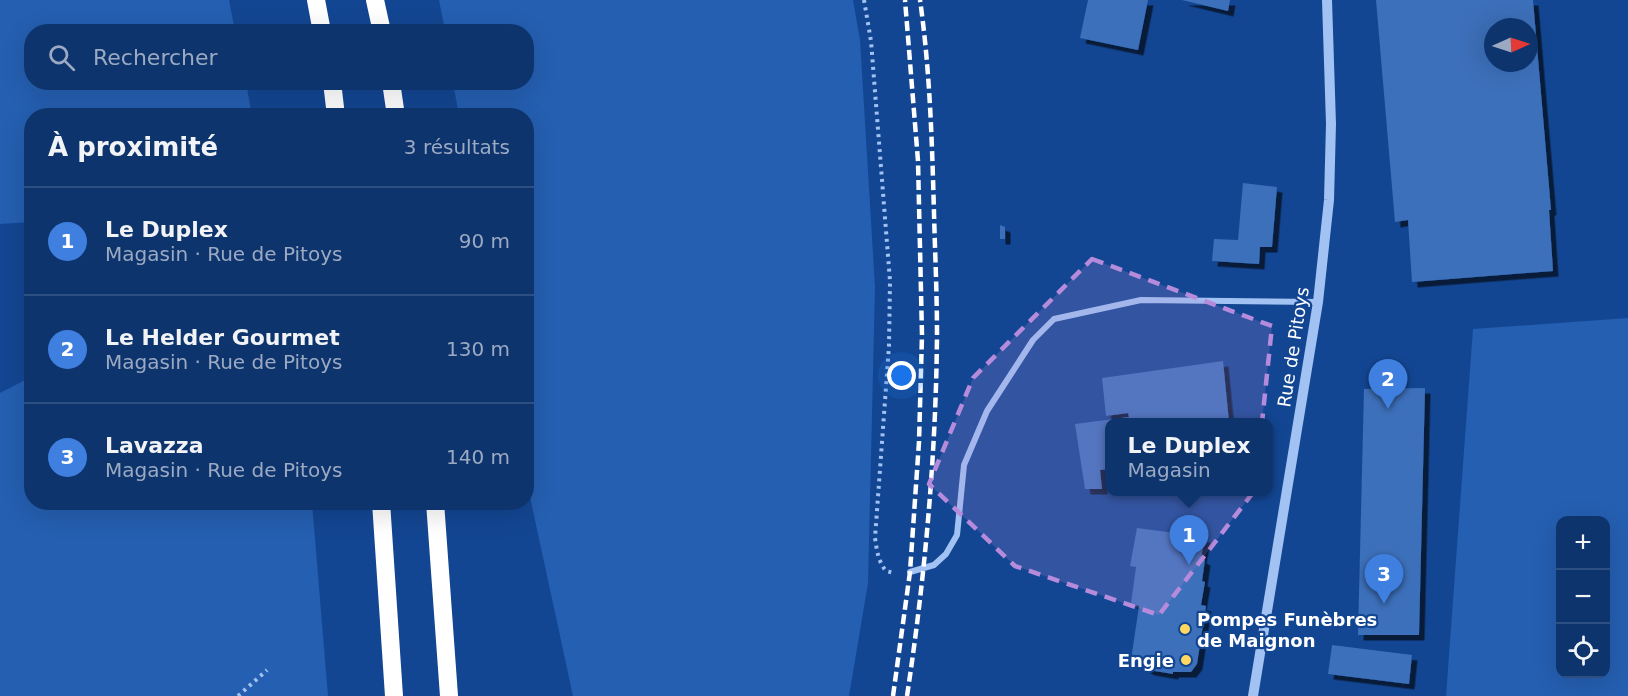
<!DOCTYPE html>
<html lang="fr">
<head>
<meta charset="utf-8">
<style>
  body { margin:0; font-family:"DejaVu Sans",sans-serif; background:#173c73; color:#f1f3f6 }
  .controls { position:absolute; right:18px; bottom:18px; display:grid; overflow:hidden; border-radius:12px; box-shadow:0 6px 24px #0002 }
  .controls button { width:54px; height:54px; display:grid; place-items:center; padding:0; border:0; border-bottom:2px solid #2e4f81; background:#0e346e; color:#f1f3f6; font:30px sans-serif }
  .compass { position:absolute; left:1484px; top:18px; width:54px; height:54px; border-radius:50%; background:#0e346e; box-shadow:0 6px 24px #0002; rotate:87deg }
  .you { position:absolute; left:902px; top:376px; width:21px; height:21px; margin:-15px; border:4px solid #fff; border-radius:50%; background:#1a73e8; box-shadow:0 0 0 9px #1a73e833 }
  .badge { display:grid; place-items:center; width:39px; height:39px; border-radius:50%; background:#e69b98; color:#fff; font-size:20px; font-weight:700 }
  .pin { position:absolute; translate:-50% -50px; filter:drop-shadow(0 2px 3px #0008) }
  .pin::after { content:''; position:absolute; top:32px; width:21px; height:18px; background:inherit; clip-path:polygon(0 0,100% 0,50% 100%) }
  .popup { position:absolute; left:1105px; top:418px; width:168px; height:78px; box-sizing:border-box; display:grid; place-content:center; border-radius:12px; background:#0e346e; filter:drop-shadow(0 2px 4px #0005); font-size:20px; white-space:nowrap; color:#9baac2 }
  .popup b { font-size:22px; color:#f1f3f6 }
  .popup::after { content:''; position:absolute; left:50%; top:100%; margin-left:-12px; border:12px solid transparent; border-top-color:#0e346e }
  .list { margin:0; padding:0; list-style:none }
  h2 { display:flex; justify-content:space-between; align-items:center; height:78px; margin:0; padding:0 24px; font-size:26px }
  h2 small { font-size:20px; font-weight:400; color:#9baac2 }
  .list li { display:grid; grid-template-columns:39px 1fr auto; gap:18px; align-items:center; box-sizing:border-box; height:108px; padding:0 24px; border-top:2px solid #2e4f81 }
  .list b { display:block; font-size:22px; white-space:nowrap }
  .list p { margin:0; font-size:20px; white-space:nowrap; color:#9baac2 }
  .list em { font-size:20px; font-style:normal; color:#9baac2 }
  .icon { flex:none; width:33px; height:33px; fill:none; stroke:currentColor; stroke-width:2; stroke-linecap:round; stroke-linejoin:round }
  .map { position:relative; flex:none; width:1628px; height:696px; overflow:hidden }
  .search { position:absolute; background:#0e346e; box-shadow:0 6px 24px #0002; left:24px; top:24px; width:510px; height:66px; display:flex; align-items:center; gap:15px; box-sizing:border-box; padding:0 21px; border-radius:24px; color:#9baac2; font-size:22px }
  .panel { position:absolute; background:#0e346e; box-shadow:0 6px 24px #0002; left:24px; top:108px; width:510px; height:402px; border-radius:24px }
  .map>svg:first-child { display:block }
  .green { fill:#255fb1; fill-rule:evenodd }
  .building { fill:#3c70ba; fill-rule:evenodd; filter:url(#shadow) }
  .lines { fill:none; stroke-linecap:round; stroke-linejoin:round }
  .path { stroke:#a1c2f2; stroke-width:4; stroke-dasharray:3 4.5; stroke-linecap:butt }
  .minor { stroke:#a1c2f2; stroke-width:6 }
  .tertiary { stroke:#a1c2f2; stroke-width:10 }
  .motorway { stroke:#fff; stroke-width:18 }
  .rail { stroke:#fff; stroke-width:4.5; stroke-dasharray:10 4.5; stroke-linecap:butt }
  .marked { fill:#b68bdc; fill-opacity:0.2; stroke:#b68bdc; stroke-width:4.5; stroke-dasharray:12 8; stroke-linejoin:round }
  .poi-dot { fill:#ffd761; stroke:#134692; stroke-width:2 }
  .labels { text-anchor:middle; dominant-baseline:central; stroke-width:4.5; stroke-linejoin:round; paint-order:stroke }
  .street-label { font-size:18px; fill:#fff; stroke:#134692 }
  .poi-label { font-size:18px; font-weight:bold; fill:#fff; stroke:#134692; text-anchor:start }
</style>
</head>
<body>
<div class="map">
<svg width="1628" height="696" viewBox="0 0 1628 696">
  <defs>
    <filter id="shadow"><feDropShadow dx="5.5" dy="5.5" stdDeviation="0" flood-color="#0009"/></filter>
  </defs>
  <rect width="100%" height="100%" fill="#134692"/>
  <g class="green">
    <path d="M0 0H229L235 31 32 32V82L246 83 252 115 32 116 31 222 0 224Z"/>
    <path d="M439 0H853L860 40 875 287 868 583 849 696H573L527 483 526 116 459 115 453 83 526 82V32L445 31Z"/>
    <path d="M1628 318V696H1446L1473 329ZM1560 520H1606V674H1560Z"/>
    <path d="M31 377 32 502 312 503 328 696H0V393Z"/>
  </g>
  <g class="building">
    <path d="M1088 0H1148L1138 50 1080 38Z"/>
    <path d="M1182 0H1230L1228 11Z"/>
    <path d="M1376 0H1533L1551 210H1549L1553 271 1412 282 1408 220 1395 222ZM1493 27H1529V63H1493Z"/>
    <path d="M1243 183 1277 187 1272 247H1260L1259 264 1212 261 1214 239 1238 240Z"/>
    <path d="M1000 225 1005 227V239H1000Z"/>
    <path d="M1223 361 1229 422H1110V469L1100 470 1102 489H1085L1075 424 1129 417 1128 413 1106 416 1102 378Z"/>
    <path d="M1425 388 1419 635H1358L1364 389Z"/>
    <path d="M1137 528 1205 537 1201 558 1205 560 1202 581 1205 582 1201 605 1206 606 1197 664 1191 672H1173V674L1149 670 1131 660 1139 606 1131 603 1136 567 1130 566Z"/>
    <path d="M1332 645 1412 655 1409 684 1328 674Z"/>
  </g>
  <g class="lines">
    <g class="path">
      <path d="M864 0 871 41 890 281 889 346 875 538C877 551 878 561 886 571L894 573"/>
      <path d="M238 696 267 670"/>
    </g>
    <path class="minor" d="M910 572 934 565 946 554 957 535 964 465 987 411 1033 340 1054 319 1141 300 1318 302"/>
    <path class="tertiary" d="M1253 696 1318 302 1329 200 1331 124 1327 0"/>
    <g class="motorway">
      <path d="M316 0 322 32"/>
      <path d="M375 0 382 32"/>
      <path d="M332 82 336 116"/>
      <path d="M391 82 396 116"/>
      <path d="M381 502 394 696"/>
      <path d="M435 502 449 696"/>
    </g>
    <g class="rail">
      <path d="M893 696 910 572 919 442 922 335 918 161 905 0"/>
      <path d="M907 696C925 577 936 455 937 335 937 294 935 253 934 213 932 142 930 70 920 0"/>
    </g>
  </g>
  <path class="marked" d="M1092 259 1272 326 1255 490 1159 615 1015 566 929 484 973 378Z"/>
  <g class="poi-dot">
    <circle cx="1185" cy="629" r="6"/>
    <circle cx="1186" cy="660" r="6"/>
  </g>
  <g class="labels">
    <g class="street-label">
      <text transform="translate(1293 347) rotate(-81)">Rue de Pitoys</text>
    </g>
    <g class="poi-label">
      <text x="1197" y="619">Pompes Funèbres<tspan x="1197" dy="21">de Maignon</tspan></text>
      <text x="1174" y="660" text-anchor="end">Engie</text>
    </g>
  </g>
</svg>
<div class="controls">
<button>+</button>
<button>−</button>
<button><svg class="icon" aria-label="locate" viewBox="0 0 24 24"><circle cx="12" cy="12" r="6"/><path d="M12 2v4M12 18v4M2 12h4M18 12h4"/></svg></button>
</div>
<svg class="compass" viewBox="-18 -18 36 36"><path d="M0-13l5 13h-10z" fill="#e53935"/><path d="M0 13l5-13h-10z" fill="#9baac2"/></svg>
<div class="you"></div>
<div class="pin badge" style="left:1189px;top:565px;background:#3f7fe0">1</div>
<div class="popup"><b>Le Duplex</b>Magasin</div>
<div class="pin badge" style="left:1388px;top:409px;background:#3f7fe0">2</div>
<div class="pin badge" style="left:1384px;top:604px;background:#3f7fe0">3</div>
<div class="search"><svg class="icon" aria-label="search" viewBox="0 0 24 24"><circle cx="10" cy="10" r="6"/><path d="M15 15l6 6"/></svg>Rechercher</div>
<section class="panel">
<h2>À proximité<small>3 résultats</small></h2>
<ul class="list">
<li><span class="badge" style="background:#3f7fe0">1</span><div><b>Le Duplex</b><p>Magasin · Rue de Pitoys</p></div><em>90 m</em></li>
<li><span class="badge" style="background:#3f7fe0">2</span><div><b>Le Helder Gourmet</b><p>Magasin · Rue de Pitoys</p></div><em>130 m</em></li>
<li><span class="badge" style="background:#3f7fe0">3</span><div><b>Lavazza</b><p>Magasin · Rue de Pitoys</p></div><em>140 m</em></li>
</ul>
</section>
</div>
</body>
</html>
